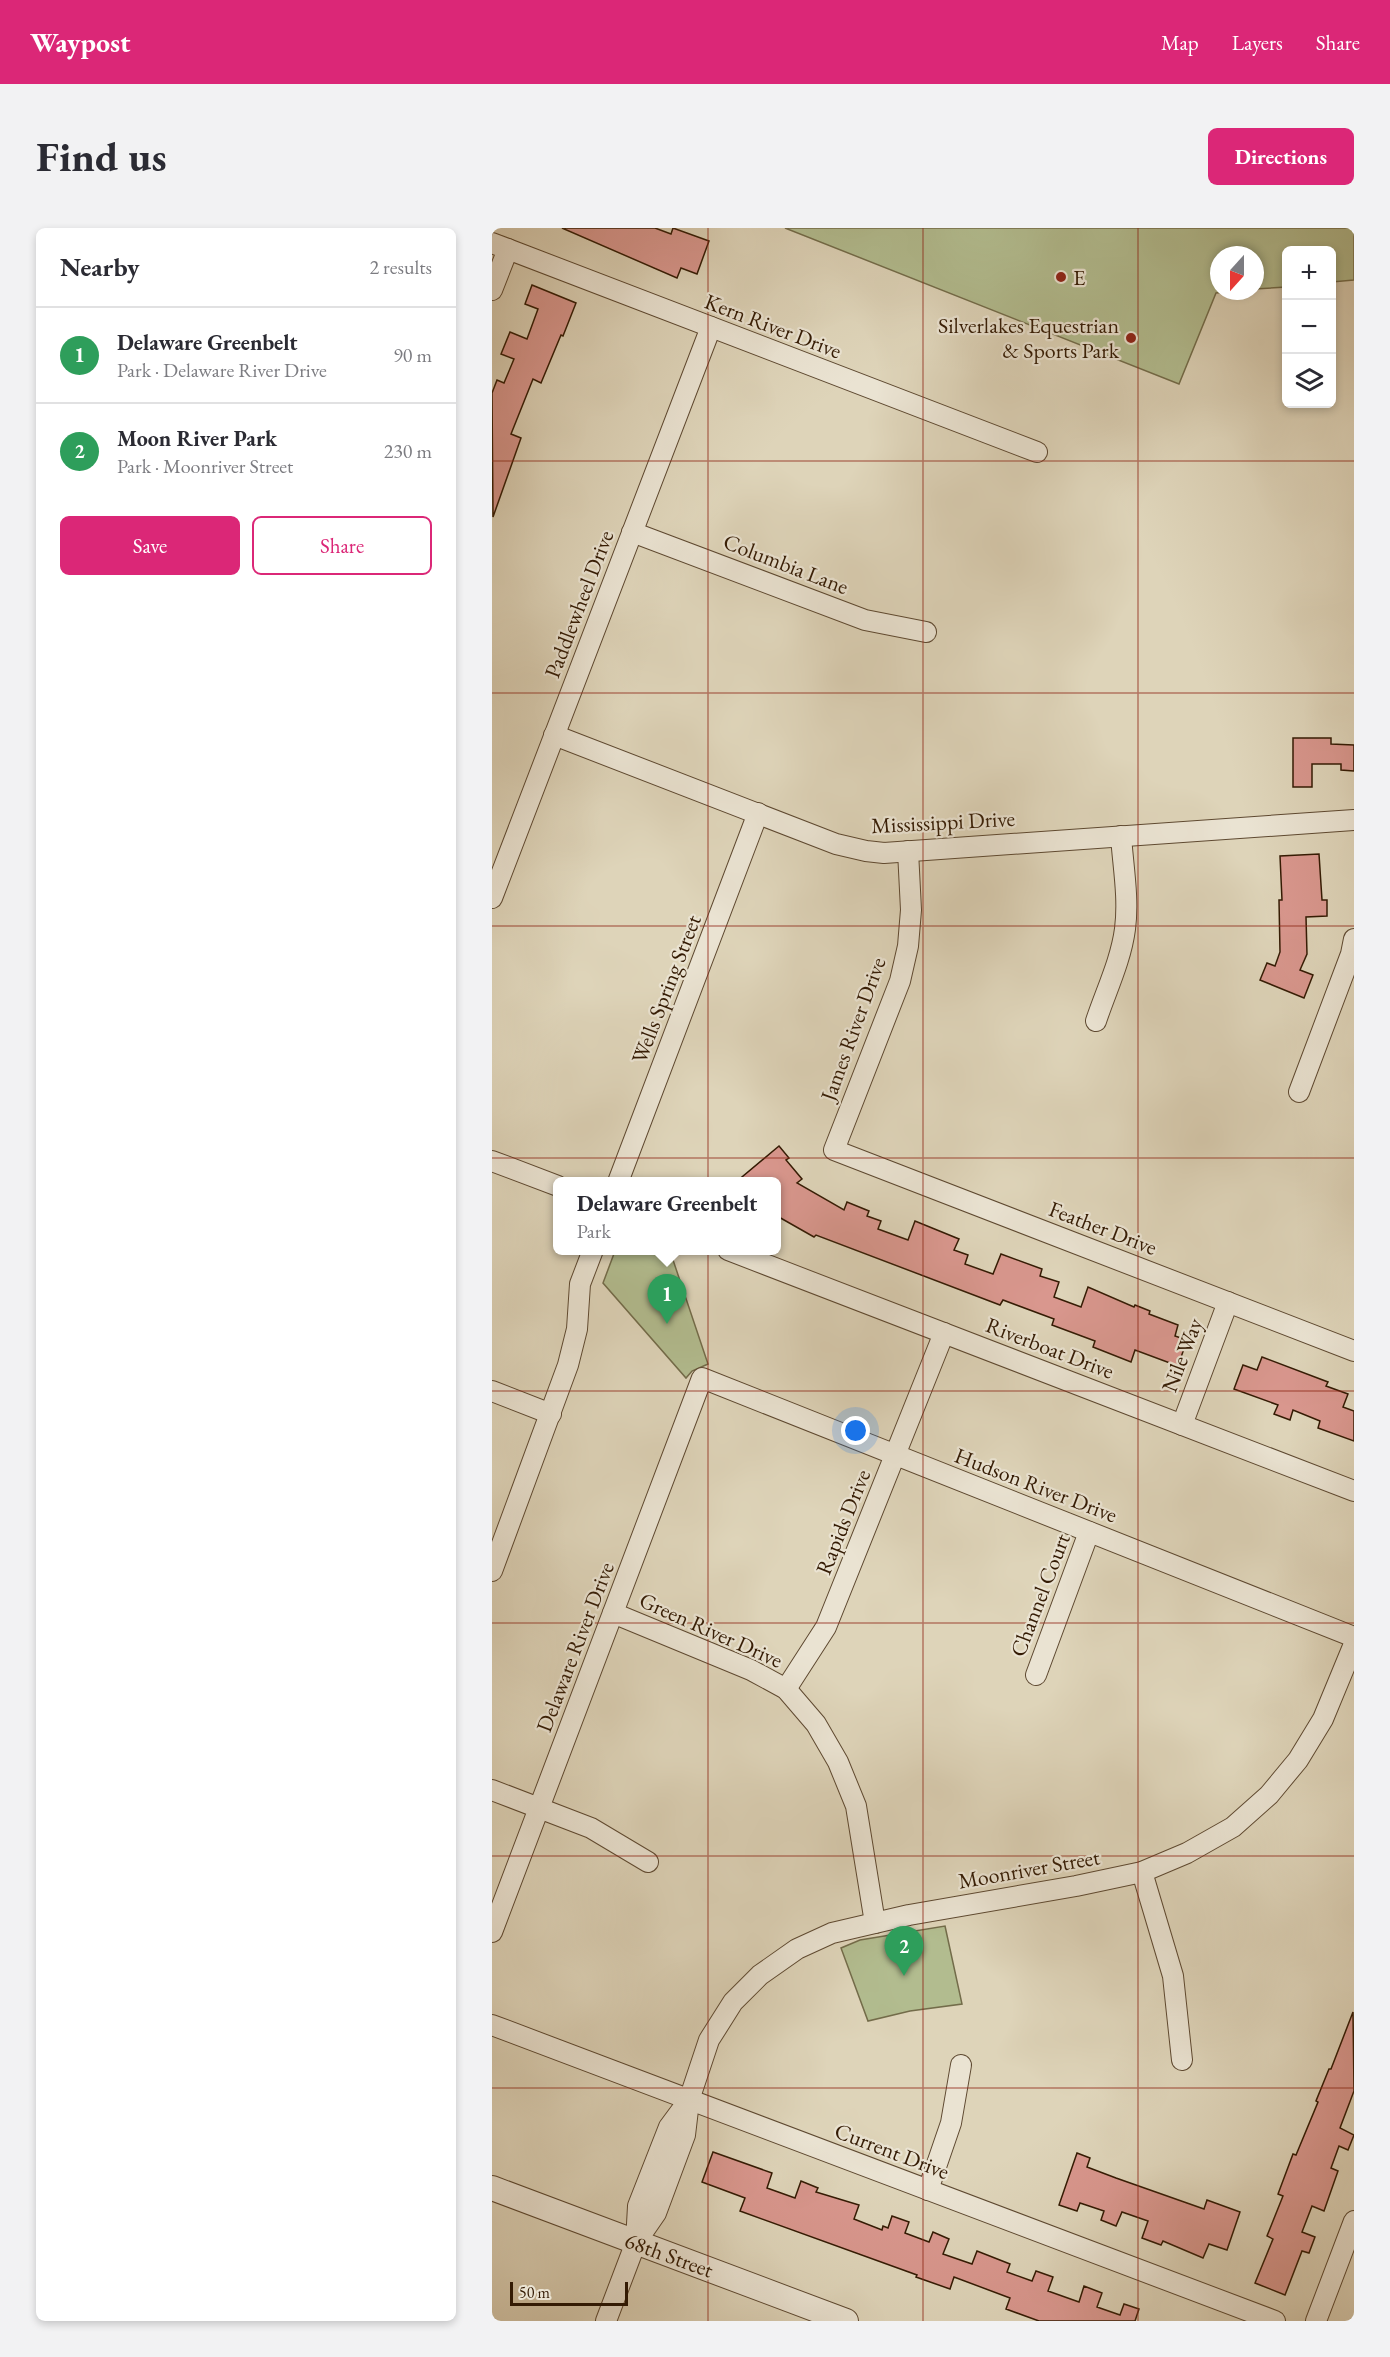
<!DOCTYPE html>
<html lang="en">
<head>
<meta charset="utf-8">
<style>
  body { margin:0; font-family:"EB Garamond",serif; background:#f2f2f3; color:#2b2b33 }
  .controls { position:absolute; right:18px; top:18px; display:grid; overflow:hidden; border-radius:9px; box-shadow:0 3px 9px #0003 }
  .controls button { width:54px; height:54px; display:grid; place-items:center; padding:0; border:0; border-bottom:2px solid #e1e1e2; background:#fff; color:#2b2b33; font:30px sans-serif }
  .compass { position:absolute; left:718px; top:18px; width:54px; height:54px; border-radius:50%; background:#fff; box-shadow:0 3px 9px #0003; rotate:201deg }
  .scale { position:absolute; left:18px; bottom:15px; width:118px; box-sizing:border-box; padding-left:6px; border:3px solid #341b04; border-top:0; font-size:16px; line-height:21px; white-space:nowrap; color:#341b04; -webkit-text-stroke:4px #eae3d2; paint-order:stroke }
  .you { position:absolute; left:364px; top:1203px; width:21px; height:21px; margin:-15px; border:4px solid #fff; border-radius:50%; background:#1a73e8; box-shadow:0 0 0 9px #1a73e833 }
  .badge { display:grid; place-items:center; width:39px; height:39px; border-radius:50%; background:#db2777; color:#fff; font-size:20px; font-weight:700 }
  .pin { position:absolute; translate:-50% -50px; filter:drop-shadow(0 2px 3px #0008) }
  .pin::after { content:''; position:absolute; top:32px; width:21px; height:18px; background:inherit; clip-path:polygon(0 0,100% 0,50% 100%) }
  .popup { position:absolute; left:61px; top:949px; width:228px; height:78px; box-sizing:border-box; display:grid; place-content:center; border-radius:9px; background:#fff; filter:drop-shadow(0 2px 4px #0005); font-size:20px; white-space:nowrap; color:#7c7c81 }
  .popup b { font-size:22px; color:#2b2b33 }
  .popup::after { content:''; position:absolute; left:50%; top:100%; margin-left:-12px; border:12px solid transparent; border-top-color:#fff }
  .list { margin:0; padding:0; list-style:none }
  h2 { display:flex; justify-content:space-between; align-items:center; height:78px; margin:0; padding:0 24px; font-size:26px }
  h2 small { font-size:20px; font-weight:400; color:#7c7c81 }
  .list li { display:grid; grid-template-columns:39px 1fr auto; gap:18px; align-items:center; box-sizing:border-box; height:96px; padding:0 24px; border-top:2px solid #e1e1e2 }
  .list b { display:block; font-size:22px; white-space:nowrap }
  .list p { margin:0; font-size:20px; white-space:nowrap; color:#7c7c81 }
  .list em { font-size:20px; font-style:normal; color:#7c7c81 }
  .actions { display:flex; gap:12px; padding:18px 24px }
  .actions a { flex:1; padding:14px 0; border:2px solid #db2777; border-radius:9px; text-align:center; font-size:21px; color:#db2777 }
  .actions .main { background:#db2777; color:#fff }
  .icon { flex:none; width:33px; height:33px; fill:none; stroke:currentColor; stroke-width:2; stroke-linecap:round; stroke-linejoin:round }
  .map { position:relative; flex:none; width:862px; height:2093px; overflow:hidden; border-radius:9px }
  header { display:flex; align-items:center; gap:36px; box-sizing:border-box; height:84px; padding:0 30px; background:#db2777; color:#fff }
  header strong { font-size:28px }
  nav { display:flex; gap:33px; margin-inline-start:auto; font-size:21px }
  .intro { display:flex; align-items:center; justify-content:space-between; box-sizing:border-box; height:144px; padding:0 36px }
  h1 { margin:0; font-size:42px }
  .button { padding:15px 27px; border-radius:9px; background:#db2777; color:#fff; font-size:21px; font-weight:700 }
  main { display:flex; gap:36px; padding:0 36px }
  aside { flex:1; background:#fff; border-radius:9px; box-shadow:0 3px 9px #0003 }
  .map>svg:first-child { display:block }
  .green { fill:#b2bc8f; stroke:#736c4a; stroke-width:1.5 }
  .building { fill:#d9978e; stroke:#341b04; stroke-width:1.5 }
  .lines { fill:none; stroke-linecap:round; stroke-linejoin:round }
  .minor-casing { stroke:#5e4931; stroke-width:22 }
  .tertiary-casing { stroke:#5e4931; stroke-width:26 }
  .minor { stroke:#eae3d2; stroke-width:20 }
  .tertiary { stroke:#eae3d2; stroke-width:24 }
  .grid { fill:none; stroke:#8f2418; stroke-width:1.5; stroke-opacity:0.55 }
  .poi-dot { fill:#8f2418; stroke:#eae3d2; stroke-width:2 }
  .labels { text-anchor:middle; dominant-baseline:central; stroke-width:4.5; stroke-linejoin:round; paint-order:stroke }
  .poi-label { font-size:22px; fill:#341b04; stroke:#eae3d2; text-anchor:start }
  .street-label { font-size:22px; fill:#341b04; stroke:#eae3d2 }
</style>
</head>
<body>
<header>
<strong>Waypost</strong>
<nav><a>Map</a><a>Layers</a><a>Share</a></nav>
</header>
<div class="intro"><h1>Find us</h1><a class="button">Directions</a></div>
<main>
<aside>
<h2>Nearby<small>2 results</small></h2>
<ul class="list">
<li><span class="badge" style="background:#2e9e5b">1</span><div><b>Delaware Greenbelt</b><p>Park · Delaware River Drive</p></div><em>90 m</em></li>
<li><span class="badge" style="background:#2e9e5b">2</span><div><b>Moon River Park</b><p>Park · Moonriver Street</p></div><em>230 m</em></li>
</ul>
<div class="actions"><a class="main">Save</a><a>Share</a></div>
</aside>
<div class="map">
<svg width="862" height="2093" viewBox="0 0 862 2093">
  <rect width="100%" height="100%" fill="#ded4b9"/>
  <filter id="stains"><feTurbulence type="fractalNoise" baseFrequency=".00333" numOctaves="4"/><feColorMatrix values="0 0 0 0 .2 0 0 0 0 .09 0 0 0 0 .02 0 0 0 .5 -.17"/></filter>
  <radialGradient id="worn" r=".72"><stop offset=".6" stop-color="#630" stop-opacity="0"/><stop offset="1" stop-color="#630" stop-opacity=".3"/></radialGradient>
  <g class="green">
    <path d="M293 0H862V52L840 54V22H794V59L763 61V27H727V63H745L724 65 687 156Z"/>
    <path d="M123 1023H178L216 1136 200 1143 194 1150 111 1055Z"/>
    <path d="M453 1698 470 1776 418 1783 376 1793 349 1720 368 1712Z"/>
  </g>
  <g class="building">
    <path d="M70 0H163L179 6 181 0 217 13 205 46 189 40 185 50Z"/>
    <path d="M40 57 84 75 71 108 69 107 49 155 41 151 19 206 29 210 1 289 0 165 5 152 12 155 22 131 9 126 18 104 35 111 46 81 33 76Z"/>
    <path d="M801 510H839V516L862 517V543L849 542V536H820V559H801Z"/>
    <path d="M827 626 830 672H835V688L814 689 815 726 808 742 821 747 812 770 768 752 775 735 783 738 788 724 787 672H790L788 628Z"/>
    <path d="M287 918 297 930 294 932 310 951 305 955 352 982 355 974 377 983 375 988 389 993 386 1001 416 1012 423 993 467 1011 462 1022 476 1027 473 1036 501 1046 509 1026 550 1041 548 1048 567 1054 562 1069 589 1079 596 1059 642 1079 643 1077 658 1083 657 1086 686 1097 683 1108 695 1112 686 1138 643 1122 639 1134 601 1119 603 1113 560 1097 562 1091 511 1072 508 1077 324 1007 322 1009 285 988V954H244Z"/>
    <path d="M770 1129 836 1154 834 1158 856 1166 851 1179 862 1183V1213L826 1200 828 1193 801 1182 798 1192 782 1186 786 1177 742 1161 751 1137 765 1142Z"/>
    <path d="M861 1784 862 1863 848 1900 862 1907 856 1922 847 1918 839 1940 846 1943 832 1983 820 1978 810 2004 823 2009 817 2025 810 2023 793 2067 763 2055 781 2011 775 2008 791 1968 786 1966 801 1926 804 1927 826 1874 824 1873 837 1841H839Z"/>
    <path d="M221 1924 280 1945 275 1960 303 1970 309 1953 326 1960 324 1964 367 1977 362 1991 390 2002 391 1998 396 2000 400 1988 417 1994 413 2005 437 2014 441 2004 457 2011 451 2026 480 2036 485 2023 518 2036 515 2044 540 2053 544 2043 561 2049 556 2063 587 2074 592 2058 610 2065 605 2079 628 2087 632 2076 647 2081 643 2093H547L514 2081 518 2070 462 2049 458 2061 424 2049 425 2047 248 1983 253 1970 210 1954Z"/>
    <path d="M585 1925 598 1930 595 1939 624 1950 712 1981 715 1972 748 1984 735 2022 717 2016 711 2030 671 2013 669 2017 650 2010 656 1993 630 1984 624 1998 609 1992 612 1983 588 1975 585 1983 567 1977Z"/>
  </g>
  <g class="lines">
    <g class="minor-casing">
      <g id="minor">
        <path d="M0 15 545 224"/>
        <path d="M0 62 16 21"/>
        <path d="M140 304 373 392 434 404"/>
        <path d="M62 507 344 616 374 623 392 625 862 592"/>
        <path d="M416 623 419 682 416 718 408 753 342 922 862 1123"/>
        <path d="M0 670 219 99"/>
        <path d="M604 793C614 763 629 732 633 701 637 670 631 638 629 608"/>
        <path d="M807 864 859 726 862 711"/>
        <path d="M0 933 66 958"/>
        <path d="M126 954 266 585"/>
        <path d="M236 1022 862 1263"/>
        <path d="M0 1163 59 1186"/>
        <path d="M690 1197 736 1074"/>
        <path d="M0 1343 76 1137 85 1101 88 1056 101 1022"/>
        <path d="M121 1385 259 1442 294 1461 324 1496 346 1534 364 1578 383 1695"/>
        <path d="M544 1447 597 1304"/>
        <path d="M294 1461 334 1399 452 1105"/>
        <path d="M0 1562 99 1600 156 1634"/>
        <path d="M650 1644 681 1748 690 1832"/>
        <path d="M0 1704 210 1150 862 1409"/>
        <path d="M0 1797 783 2093"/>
        <path d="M436 1962 459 1895 469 1837"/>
        <path d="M144 2014 146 1978 177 1899 197 1872 217 1812 241 1774 268 1747 305 1721 340 1705 417 1687 584 1658 650 1644 695 1625 741 1599 777 1567 806 1532 831 1491 862 1416"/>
        <path d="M114 2093 144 2014 164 1985 193 1907 197 1873"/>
        <path d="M824 2093 862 1993"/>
      </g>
    </g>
    <g class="tertiary-casing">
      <path id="tertiary" d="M0 1960 354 2093"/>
    </g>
    <use href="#minor" class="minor"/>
    <use href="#tertiary" class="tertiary"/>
  </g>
  <path class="grid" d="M216 0V2093M431 0V2093M646 0V2093M0 233H862M0 465H862M0 698H862M0 930H862M0 1163H862M0 1395H862M0 1628H862M0 1860H862"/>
  <g class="poi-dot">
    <circle cx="569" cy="49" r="6"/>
    <circle cx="639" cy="110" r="6"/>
  </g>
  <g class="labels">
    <g class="poi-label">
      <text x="581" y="49">E</text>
      <text x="627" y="97" text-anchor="end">Silverlakes Equestrian<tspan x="627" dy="25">&amp; Sports Park</tspan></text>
    </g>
    <g class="street-label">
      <text transform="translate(281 98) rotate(21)">Kern River Drive</text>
      <text transform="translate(294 336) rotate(21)">Columbia Lane</text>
      <text transform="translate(87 376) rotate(-69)">Paddlewheel Drive</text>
      <text transform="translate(451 594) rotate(-3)">Mississippi Drive</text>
      <text transform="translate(174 761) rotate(-69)">Wells Spring Street</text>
      <text transform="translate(361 801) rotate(-70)">James River Drive</text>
      <text transform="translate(611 1000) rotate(21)">Feather Drive</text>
      <text transform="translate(558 1120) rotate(21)">Riverboat Drive</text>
      <text transform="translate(690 1127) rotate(-69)">Nile Way</text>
      <text transform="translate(544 1257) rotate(21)">Hudson River Drive</text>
      <text transform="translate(351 1294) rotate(-68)">Rapids Drive</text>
      <text transform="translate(548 1367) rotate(-69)">Channel Court</text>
      <text transform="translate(219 1402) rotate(24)">Green River Drive</text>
      <text transform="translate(83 1419) rotate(-69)">Delaware River Drive</text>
      <text transform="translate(537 1641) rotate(-10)">Moonriver Street</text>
      <text transform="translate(400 1923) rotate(21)">Current Drive</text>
      <text transform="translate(177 2027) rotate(20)">68th Street</text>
    </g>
  </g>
  <rect width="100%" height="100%" filter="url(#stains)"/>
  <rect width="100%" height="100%" fill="url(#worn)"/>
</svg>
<div class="controls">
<button>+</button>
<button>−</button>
<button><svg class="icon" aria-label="layers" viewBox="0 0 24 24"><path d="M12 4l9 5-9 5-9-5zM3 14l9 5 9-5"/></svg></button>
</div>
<svg class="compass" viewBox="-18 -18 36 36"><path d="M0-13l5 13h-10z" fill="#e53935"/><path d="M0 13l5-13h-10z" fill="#7c7c81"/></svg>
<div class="scale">50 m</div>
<div class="you"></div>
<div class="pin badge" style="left:175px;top:1096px;background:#2e9e5b">1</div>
<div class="popup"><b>Delaware Greenbelt</b>Park</div>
<div class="pin badge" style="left:412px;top:1748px;background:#2e9e5b">2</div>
</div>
</main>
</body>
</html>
